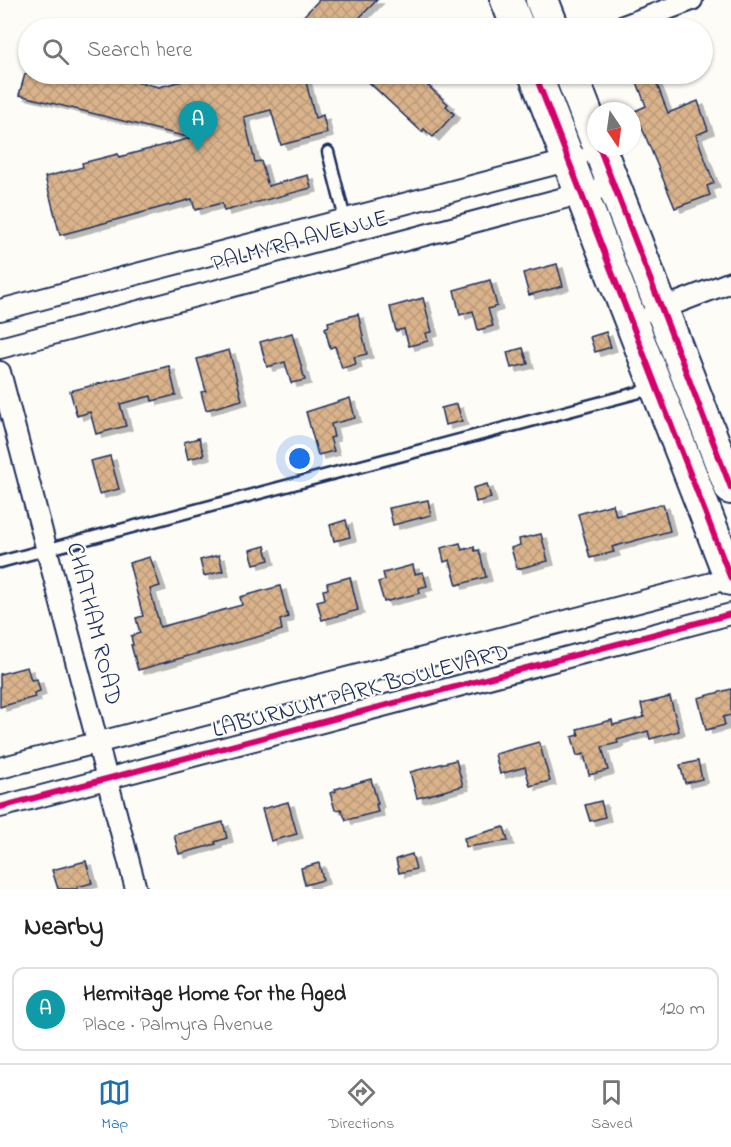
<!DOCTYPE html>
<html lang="en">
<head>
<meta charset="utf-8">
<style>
  body { margin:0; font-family:"Indie Flower",sans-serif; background:#f6f6f6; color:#222 }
  .compass { position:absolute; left:587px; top:102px; width:54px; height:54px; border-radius:50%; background:#fff; box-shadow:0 2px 4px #0004; rotate:167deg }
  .you { position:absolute; left:300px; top:459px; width:21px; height:21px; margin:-15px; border:4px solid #fff; border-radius:50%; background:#1a73e8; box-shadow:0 0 0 9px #1a73e833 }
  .badge { display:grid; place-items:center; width:39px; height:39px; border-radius:50%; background:#1f6fb2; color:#fff; font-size:20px; font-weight:700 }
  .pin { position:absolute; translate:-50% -50px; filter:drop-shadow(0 2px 3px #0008) }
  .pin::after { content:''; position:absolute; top:32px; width:21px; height:18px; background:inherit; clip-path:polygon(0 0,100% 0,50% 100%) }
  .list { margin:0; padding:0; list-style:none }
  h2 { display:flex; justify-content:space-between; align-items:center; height:78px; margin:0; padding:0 24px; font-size:26px }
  h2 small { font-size:20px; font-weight:400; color:#767676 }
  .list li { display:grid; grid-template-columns:39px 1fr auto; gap:18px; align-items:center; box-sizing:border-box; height:84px; margin:0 12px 12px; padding:0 12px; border:2px solid #e0e0e0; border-radius:12px }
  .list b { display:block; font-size:22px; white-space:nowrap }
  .list p { margin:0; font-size:20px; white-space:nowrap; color:#767676 }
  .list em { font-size:20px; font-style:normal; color:#767676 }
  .icon { flex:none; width:33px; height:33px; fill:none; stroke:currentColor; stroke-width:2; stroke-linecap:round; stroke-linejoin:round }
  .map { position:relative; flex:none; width:731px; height:889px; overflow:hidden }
  .search { position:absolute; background:#fff; box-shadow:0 2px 4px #0004; left:18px; right:18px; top:18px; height:66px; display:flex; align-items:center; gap:15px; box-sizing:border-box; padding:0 21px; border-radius:33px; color:#767676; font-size:22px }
  .sheet { height:174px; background:#fff }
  nav { display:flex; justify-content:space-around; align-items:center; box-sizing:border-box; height:84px; border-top:2px solid #e0e0e0; background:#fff; font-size:16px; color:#767676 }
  nav a { display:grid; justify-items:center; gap:3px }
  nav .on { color:#1f6fb2 }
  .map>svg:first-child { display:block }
  .building { fill:url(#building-cross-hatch); stroke:#1b2f5e; stroke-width:1.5; filter:url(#shadow) }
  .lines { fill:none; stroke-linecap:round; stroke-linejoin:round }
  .lane-casing { stroke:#1b2f5e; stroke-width:15 }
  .street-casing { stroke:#1b2f5e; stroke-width:24 }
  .primary-casing { stroke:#1b2f5e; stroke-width:36 }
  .lane { stroke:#fdfcf7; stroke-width:10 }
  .street { stroke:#fdfcf7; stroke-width:20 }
  .primary { stroke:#fdfcf7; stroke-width:32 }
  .cycleway-casing { stroke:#fdfcf7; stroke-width:10 }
  .cycleway { stroke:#d6006c; stroke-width:6 }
  .labels { text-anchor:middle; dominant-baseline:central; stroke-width:4.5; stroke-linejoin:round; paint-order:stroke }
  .street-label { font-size:24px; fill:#1b2f5e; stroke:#fdfcf7 }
</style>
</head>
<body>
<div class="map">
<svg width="731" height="889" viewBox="0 0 731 889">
  <defs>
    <pattern id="building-cross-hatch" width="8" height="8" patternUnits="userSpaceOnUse" patternTransform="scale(1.5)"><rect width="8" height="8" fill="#dab38b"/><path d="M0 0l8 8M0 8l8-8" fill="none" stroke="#ba9a7a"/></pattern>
    <filter id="shadow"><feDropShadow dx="6" dy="4" stdDeviation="0" flood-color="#0004"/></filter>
  </defs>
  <rect width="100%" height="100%" fill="#fdfcf7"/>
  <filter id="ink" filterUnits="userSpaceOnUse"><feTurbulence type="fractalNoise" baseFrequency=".0167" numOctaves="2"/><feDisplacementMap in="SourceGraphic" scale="12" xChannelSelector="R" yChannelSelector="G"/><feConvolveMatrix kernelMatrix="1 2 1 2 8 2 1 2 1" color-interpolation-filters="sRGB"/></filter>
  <g filter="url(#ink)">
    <g class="building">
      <path d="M319 0H377L358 19 368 28H292Z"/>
      <path d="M25 74H104L159 87 197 77 196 74H304L315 118 323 115 327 133 281 145 271 110 244 117 255 162 261 161 268 186 308 175 311 188 224 211 222 203 195 210 192 199 60 235 45 177 83 167 82 163 118 154 119 157 191 138 19 95Z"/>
      <path d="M360 74H415L448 104 446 106 454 114 433 137 424 129 422 132Z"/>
      <path d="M634 74H653L668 113 698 101 708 130 696 135 714 183 707 186 710 195 675 208 635 111 646 106Z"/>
      <path d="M557 264 563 286 529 295 523 273Z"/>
      <path d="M490 280 497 306 488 309 493 326 478 330 473 311 460 315 454 290Z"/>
      <path d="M423 298 432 332 426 333 428 341 409 346 404 329 396 331 390 307Z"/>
      <path d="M358 314 367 354 354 357 356 364 342 368 335 346 330 348 325 328 329 326 328 322Z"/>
      <path d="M606 332 611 347 595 352 590 337Z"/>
      <path d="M292 333 305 380 291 383 285 362 267 367 260 342Z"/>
      <path d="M523 348 528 364 511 368 507 352Z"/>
      <path d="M229 350 242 400 206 410 201 392 206 391 197 359Z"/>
      <path d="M169 366 176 395 152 401 151 396 120 404 126 426 96 434 90 412 77 416 70 391Z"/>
      <path d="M350 398 355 418 331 424 334 437 330 438 334 451 318 455 306 412Z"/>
      <path d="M457 404 462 421 445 425 441 408Z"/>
      <path d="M199 438 204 455 188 459 184 442Z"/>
      <path d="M110 456 119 489 99 494 90 461Z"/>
      <path d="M487 484 491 498 476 502 473 488Z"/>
      <path d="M428 500 431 515 393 525 389 508Z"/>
      <path d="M613 504 616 516 663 504 670 531 612 547 614 552 590 558 578 514Z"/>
      <path d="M346 520 350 537 334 541 330 525Z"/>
      <path d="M541 534 548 561 517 569 511 548 520 545 519 539Z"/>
      <path d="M460 543 462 550 474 547 475 551 479 550 486 577 457 585 450 560 444 562 441 548Z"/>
      <path d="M265 546 269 560 254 564 250 550Z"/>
      <path d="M219 555 223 571 204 576 200 560Z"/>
      <path d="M150 557 160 586 150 589 160 627 242 605 240 597 280 586 288 617 280 620 282 630 138 670 131 645H133L131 636 140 633 136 618 143 616 129 563Z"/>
      <path d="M413 565 415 574 423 572 427 586 419 588 420 593 384 602 378 582 385 580 383 573Z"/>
      <path d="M350 577 358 610 322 620 317 601 325 599 323 590 328 589 327 583Z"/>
      <path d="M27 667 31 680 37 679 40 691 34 693 35 697 0 707V674Z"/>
      <path d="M731 689V715L723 717 725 725 706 730 698 698Z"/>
      <path d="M670 697 679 731 650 739 648 731 617 740 618 743 602 747 608 770 589 775 584 754 577 756 572 737 579 735 577 729 612 720 613 725 644 717 641 704Z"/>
      <path d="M539 742 550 781 530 786 525 767 500 774 495 754Z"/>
      <path d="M456 760 463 786 417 798 410 772Z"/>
      <path d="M698 761 702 779 685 783 680 765Z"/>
      <path d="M371 779 378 804H376L378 812 346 820 341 809 335 810 330 793 336 791 335 789Z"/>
      <path d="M601 801 605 817 590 821 585 805Z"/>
      <path d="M288 802 297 834 271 841 262 809Z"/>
      <path d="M223 822 227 838 215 842 216 844 179 854 174 835Z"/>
      <path d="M504 827 508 841 466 847 464 838Z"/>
      <path d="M412 854 416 869 399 873 396 859Z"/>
      <path d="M86 861 92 883 77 887V889H58L52 870Z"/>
      <path d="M319 863 323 880 305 885 301 868Z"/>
    </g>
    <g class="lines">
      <g class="lane-casing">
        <g id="lane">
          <path d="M328 152 345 219"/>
          <path d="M0 562 655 388"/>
        </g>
      </g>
      <g class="street-casing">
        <g id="street">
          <path d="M618 28 692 0"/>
          <path d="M0 310 578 158"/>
          <path d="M653 312 731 282"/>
          <path d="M0 348 613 185"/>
          <path d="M0 372 136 889"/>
          <path d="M0 768 731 578"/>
          <path d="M0 807 731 614"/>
        </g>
      </g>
      <g class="primary-casing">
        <g id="primary">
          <path d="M507 0 518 28"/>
          <path d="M542 0 553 28"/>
          <path d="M535 74 731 579"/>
          <path d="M571 74 596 139"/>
          <path d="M599 147 731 488"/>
        </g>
      </g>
      <use href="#lane" class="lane"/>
      <use href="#street" class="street"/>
      <use href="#primary" class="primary"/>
      <g class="cycleway-casing">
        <g id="cycleway">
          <path d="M535 74 731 579"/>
          <path d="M599 147 731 488"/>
          <path d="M0 807 731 614"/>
        </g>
      </g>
      <use href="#cycleway" class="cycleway"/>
    </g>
  </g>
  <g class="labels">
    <g class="street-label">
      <text transform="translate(300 242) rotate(-15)">PALMYRA AVENUE</text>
      <text transform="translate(93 624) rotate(76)">CHATHAM ROAD</text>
      <text transform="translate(361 692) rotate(-15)">LABURNUM PARK BOULEVARD</text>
    </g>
  </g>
</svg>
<svg class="compass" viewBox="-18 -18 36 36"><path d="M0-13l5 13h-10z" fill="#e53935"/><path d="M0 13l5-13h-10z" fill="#767676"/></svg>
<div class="you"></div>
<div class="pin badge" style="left:198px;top:151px;background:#0f9aa8">A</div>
<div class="search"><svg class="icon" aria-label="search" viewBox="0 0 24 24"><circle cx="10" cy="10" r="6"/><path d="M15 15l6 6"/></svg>Search here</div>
</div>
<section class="sheet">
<h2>Nearby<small></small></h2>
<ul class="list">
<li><span class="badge" style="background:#0f9aa8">A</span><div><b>Hermitage Home for the Aged</b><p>Place · Palmyra Avenue</p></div><em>120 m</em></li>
</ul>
</section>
<nav>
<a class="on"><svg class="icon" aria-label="map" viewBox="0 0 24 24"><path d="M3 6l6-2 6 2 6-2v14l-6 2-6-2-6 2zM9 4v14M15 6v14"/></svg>Map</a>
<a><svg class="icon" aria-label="directions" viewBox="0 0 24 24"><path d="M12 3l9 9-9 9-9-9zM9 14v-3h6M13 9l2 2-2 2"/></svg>Directions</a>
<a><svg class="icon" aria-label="saved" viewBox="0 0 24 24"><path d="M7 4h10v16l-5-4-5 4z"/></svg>Saved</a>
</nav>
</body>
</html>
